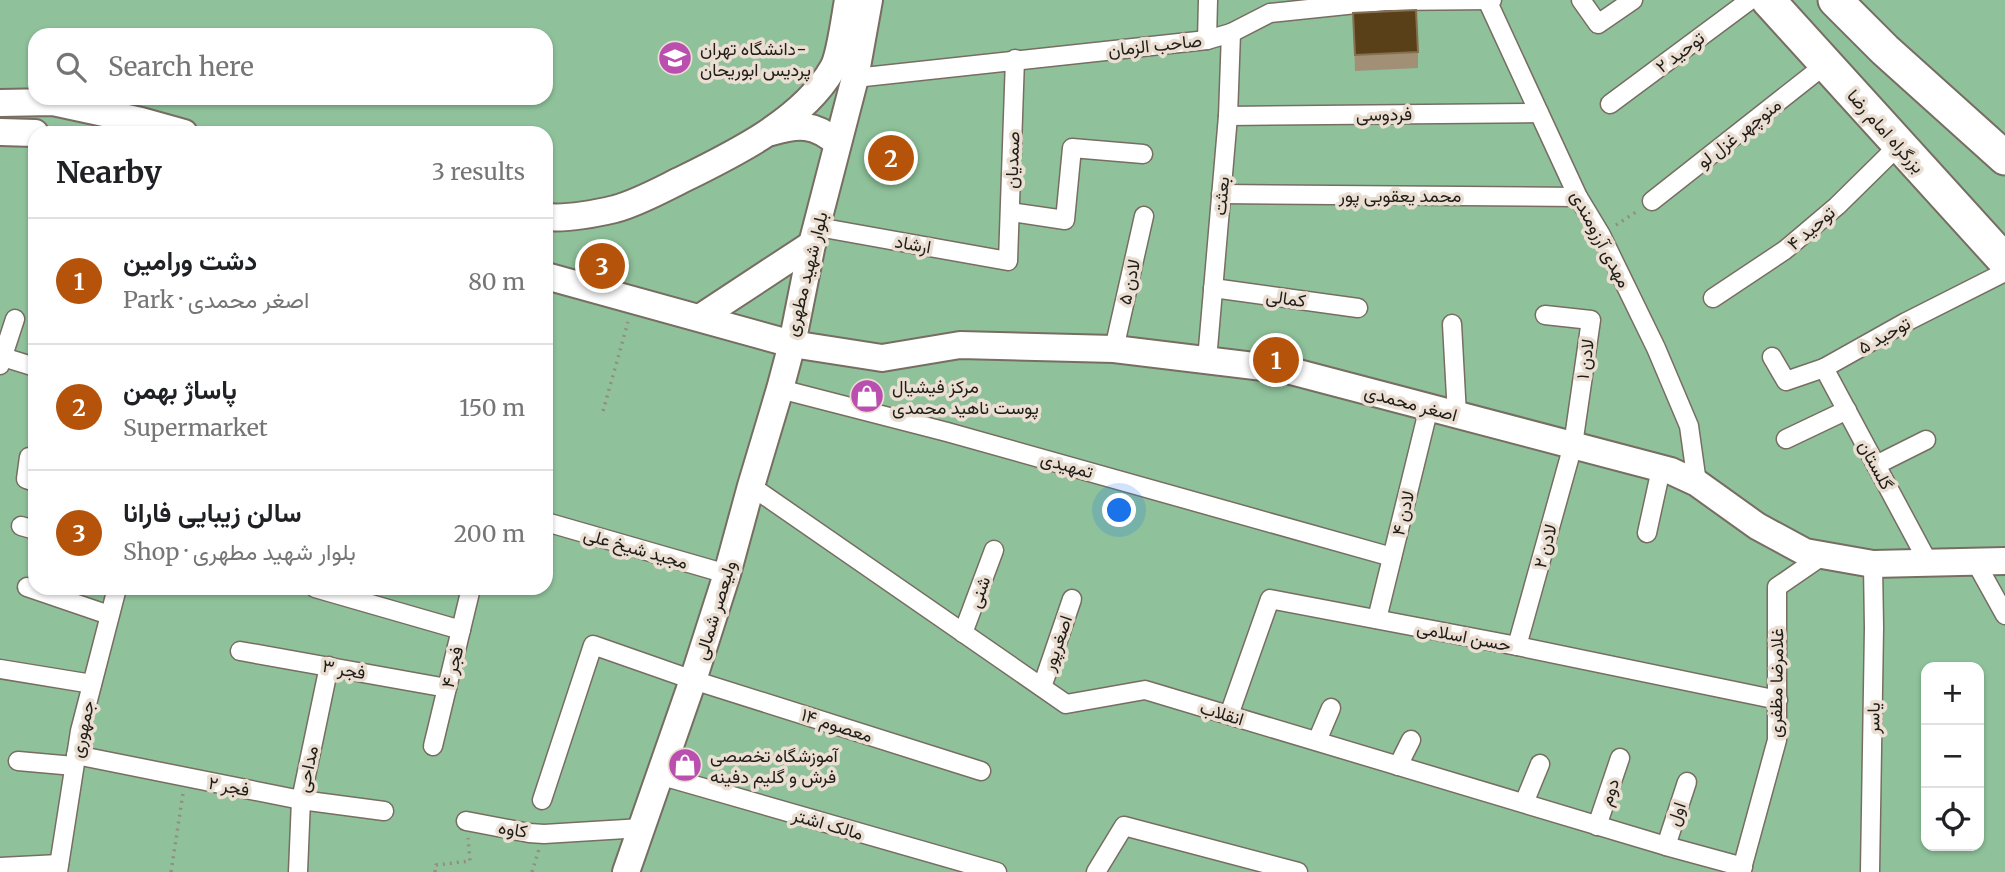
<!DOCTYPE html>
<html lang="en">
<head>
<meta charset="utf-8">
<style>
  body { margin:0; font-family:Merriweather,Vazirmatn,serif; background:#f2f2f2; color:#202124 }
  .controls { position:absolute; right:21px; bottom:21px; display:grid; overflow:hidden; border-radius:14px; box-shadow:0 2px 5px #0004 }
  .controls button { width:63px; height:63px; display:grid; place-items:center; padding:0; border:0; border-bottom:2px solid #e0e0e0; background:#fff; color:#202124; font:35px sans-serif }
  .you { position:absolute; left:1120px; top:511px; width:24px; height:24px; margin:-18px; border:5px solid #fff; border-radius:50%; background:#1a73e8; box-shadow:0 0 0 10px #1a73e833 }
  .badge { display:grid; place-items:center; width:46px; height:46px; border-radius:50%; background:#b45309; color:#fff; font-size:23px; font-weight:700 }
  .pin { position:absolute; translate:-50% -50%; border:4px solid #fff; box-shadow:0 2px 7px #0006 }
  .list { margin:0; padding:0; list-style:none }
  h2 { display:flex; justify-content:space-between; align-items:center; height:91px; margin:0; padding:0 28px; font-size:30px }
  h2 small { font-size:23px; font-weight:400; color:#757577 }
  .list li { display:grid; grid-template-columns:46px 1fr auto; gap:21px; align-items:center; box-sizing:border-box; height:126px; padding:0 28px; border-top:2px solid #e0e0e0 }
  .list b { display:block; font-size:26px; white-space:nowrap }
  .list p { margin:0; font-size:23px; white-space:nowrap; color:#757577 }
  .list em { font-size:23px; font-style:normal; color:#757577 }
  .icon { flex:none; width:38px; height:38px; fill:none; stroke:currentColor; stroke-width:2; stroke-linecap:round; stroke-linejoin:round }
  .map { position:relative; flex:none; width:2005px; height:872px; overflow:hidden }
  .search { position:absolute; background:#fff; box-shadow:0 2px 5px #0004; left:28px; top:28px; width:525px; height:77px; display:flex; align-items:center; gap:18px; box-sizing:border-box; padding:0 24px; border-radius:21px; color:#757577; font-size:26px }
  .panel { position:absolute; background:#fff; box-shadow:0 2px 5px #0004; left:28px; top:126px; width:525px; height:469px; border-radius:21px }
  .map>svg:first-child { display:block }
  .green { fill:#8fc29b; fill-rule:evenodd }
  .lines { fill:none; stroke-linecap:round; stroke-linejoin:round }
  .street-casing { stroke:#776d62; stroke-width:21 }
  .secondary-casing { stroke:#776d62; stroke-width:30 }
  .highway-casing { stroke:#776d62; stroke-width:37 }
  .path { stroke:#948c83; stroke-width:3.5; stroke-dasharray:2 5; stroke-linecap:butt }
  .street { stroke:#fff; stroke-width:18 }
  .secondary { stroke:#fff; stroke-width:26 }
  .highway { stroke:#fff; stroke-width:33 }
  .wall { fill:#a29076 }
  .building { fill:#594019; stroke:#847050; stroke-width:2 }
  .labels { text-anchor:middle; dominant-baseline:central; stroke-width:7; stroke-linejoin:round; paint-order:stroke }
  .street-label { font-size:18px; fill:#201c17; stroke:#eadfd2 }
  .poi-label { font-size:18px; fill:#201c17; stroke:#eadfd2; text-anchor:start }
</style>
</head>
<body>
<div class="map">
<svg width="2005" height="872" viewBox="0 0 2005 872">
  <rect width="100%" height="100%" fill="#eadfd2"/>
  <path class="green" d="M0 0H2005V872H0ZM35 35H546V98H35ZM35 133H546V588H35ZM1926 667H1979V846H1926Z"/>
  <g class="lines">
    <g class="street-casing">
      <g id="street">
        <path d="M1487 0 1578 197 1601 235 1656 348 1689 426 1697 483"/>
        <path d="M1581 0 1598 24 1633 0"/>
        <path d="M1207 40 1208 0"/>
        <path d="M855 78 1207 40 1231 33 1270 13 1385 1 1492 0"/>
        <path d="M1610 104 1750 0"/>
        <path d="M1228 116 1539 113"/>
        <path d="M1221 194 1578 197"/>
        <path d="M1652 201 1826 64"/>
        <path d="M1011 212 1065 220 1072 148 1143 154"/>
        <path d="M818 227 1008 261 1015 59"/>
        <path d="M1213 288 1358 308"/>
        <path d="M1713 298 1785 250 1837 206 1899 145"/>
        <path d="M1452 324 1457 415"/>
        <path d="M1114 349 1144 216"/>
        <path d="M0 356 35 367"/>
        <path d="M1772 357 1786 381 1824 368 1906 322 2005 272"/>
        <path d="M1207 360 1228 116 1231 33"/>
        <path d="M0 365 15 319"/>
        <path d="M1824 368 1928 562"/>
        <path d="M780 389 947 432 1392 557"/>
        <path d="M1786 439 1847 410"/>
        <path d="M29 457 26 479 35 482"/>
        <path d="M1876 465 1926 440"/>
        <path d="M751 486 1066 704 1145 690 1666 846 1743 867"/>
        <path d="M546 522 727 574"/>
        <path d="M21 526 35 530"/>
        <path d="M1647 533 1661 469"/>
        <path d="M1975 561 2005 615"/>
        <path d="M27 587 109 615"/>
        <path d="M315 588 461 630"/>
        <path d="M1377 619 1429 407"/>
        <path d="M963 633 994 550"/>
        <path d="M1517 646 1573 445 1591 320 1545 315"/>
        <path d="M240 651 447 688"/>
        <path d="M0 669 92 684"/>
        <path d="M1042 687 1072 599"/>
        <path d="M1229 715 1270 599 1517 646 1778 700"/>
        <path d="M1317 741 1331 708"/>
        <path d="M433 746 471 588"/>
        <path d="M76 755 301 800 384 811"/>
        <path d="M18 761 74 766"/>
        <path d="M1398 766 1411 740"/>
        <path d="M659 775 997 872"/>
        <path d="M542 800 593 645 693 680 981 771"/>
        <path d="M1524 803 1540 764"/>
        <path d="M466 821 529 833 544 834 642 828"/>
        <path d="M1597 826 1620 758"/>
        <path d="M1666 846 1687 782"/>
        <path d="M0 867 59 864"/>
        <path d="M58 872 80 731 117 588"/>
        <path d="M298 872 301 800 329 666"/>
        <path d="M1096 872 1124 826 1298 872"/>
        <path d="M1741 872 1777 740V587L1822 556"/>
        <path d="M1870 872 1874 628 1873 564"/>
      </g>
    </g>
    <g class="secondary-casing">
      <g id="secondary">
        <path d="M0 103 53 102 141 121 184 133"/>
        <path d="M0 132 35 133"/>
        <path d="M771 132C798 124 815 123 837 143"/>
        <path d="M546 217C568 219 594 214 615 209 637 203 659 191 679 181 732 155 803 121 833 68 840 56 845 16 848 0"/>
        <path d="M546 276 792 344 882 358 960 345 1114 349 1287 370 1671 471 1697 483 1757 526 1805 552 1873 564 2005 561"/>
        <path d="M701 317 812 244"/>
        <path d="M626 872 693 680 727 574 751 486 780 389 792 344 812 244 855 78 869 0"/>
      </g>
    </g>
    <g class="highway-casing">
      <g id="highway">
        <path d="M1768 0 2005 261"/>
        <path d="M1835 0 1885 50 2005 158"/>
      </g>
    </g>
    <g class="path">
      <path d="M1616 225 1639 210"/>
      <path d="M603 411 628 322"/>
      <path d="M171 872 183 793"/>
      <path d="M435 872 436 865 470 861 468 838"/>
      <path d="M532 872 539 849"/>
    </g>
    <use href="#street" class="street"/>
    <use href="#secondary" class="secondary"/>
    <use href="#highway" class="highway"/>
  </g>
  <path class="wall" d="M1353 13 1418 52V68L1355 71Z"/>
  <path class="building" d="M1416 10 1418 52 1355 55 1353 13Z"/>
  <defs>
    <g id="university-disc" transform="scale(1.75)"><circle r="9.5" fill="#ba4faf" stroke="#eadfd2"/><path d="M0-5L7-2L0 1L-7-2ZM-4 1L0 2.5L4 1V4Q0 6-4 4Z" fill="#fff"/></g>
    <g id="shop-disc" transform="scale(1.75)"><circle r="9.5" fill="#ba4faf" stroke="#eadfd2"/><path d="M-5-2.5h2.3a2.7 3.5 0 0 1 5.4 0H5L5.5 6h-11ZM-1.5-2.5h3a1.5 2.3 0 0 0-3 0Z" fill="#fff"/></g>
  </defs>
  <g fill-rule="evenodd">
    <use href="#university-disc" x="675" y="58"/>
    <use href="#shop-disc" x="867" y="396"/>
    <use href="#shop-disc" x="685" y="765"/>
  </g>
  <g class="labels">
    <g class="street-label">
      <text transform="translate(1155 45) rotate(-6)">صاحب الزمان</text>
      <text transform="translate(1680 52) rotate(-37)">توحید ۲</text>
      <text transform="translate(1384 114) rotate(-1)">فردوسی</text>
      <text transform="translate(1886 131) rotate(48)">بزرگراه امام رضا</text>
      <text transform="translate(1739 133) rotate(-38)">منوچهر غزل لو</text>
      <text transform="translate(1012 160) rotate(-88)">صمدیان</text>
      <text x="1400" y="195">محمد یعقوبی پور</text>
      <text transform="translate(1221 196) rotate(-85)">بعثت</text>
      <text transform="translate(1811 228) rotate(-41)">توحید ۴</text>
      <text transform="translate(1601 239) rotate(62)">مهدی آرزومندی</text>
      <text transform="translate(913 244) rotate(10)">ارشاد</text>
      <text transform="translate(806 274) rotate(-76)">بلوار شهید مطهری</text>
      <text transform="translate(1129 282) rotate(-77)">لادن ۵</text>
      <text transform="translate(1286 298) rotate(8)">کمالی</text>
      <text transform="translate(1884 335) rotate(-29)">توحید ۵</text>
      <text transform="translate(1585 359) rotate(-82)">لادن ۱</text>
      <text transform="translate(1411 403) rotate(15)">اصغر محمدی</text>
      <text transform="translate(1067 465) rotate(16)">تمهیدی</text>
      <text transform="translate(1876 465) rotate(62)">گلستان</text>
      <text transform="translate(1403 513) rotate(-76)">لادن ۴</text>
      <text transform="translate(1545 546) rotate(-75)">لادن ۲</text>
      <text transform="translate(636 548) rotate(16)">مجید شیخ علی</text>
      <text transform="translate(979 592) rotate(-70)">شنی</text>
      <text transform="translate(715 610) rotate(-73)">ولیعصر شمالی</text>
      <text transform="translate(1464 636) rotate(11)">حسن اسلامی</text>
      <text transform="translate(1057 643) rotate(-71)">اصغرپور</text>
      <text transform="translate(452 667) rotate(-76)">فجر ۴</text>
      <text transform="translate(344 669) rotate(10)">فجر ۳</text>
      <text transform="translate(1776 683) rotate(-89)">غلامرضا مظفری</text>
      <text transform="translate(1222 713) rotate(17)">انقلاب</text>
      <text transform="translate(1873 718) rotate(-89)">یاسر</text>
      <text transform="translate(837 725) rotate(18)">۱۴ معصوم</text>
      <text transform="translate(82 729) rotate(-78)">جمهوری</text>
      <text transform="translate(307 769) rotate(-78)">مداحی</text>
      <text transform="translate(229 786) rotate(11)">فجر ۲</text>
      <text transform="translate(1609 792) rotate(-71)">دوم</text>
      <text transform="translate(1676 814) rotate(-71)">اول</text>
      <text transform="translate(828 824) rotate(16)">مالک اشتر</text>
      <text transform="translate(513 829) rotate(9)">کاوه</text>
    </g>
    <g class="poi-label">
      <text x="700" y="48">دانشگاه تهران-<tspan x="700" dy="21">پردیس ابوریحان</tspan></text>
      <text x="892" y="386">مرکز فیشیال<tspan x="892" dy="21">پوست ناهید محمدی</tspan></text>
      <text x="710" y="755">آموزشگاه تخصصی<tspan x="710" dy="21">فرش و گلیم دفینه</tspan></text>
    </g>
  </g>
</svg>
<div class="controls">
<button>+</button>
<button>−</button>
<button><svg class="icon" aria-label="locate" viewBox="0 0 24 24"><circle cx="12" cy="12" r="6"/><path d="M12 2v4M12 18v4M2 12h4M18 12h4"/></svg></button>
</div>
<div class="you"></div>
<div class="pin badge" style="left:1276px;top:360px">1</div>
<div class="pin badge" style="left:891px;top:158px">2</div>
<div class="pin badge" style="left:602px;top:266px">3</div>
<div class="search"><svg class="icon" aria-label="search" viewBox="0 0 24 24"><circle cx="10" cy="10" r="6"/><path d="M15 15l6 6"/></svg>Search here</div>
<section class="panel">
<h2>Nearby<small>3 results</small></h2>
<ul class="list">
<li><span class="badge">1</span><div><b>دشت ورامین</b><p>Park · اصغر محمدی</p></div><em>80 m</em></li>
<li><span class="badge">2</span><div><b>پاساژ بهمن</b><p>Supermarket</p></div><em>150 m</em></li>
<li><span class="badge">3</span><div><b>سالن زیبایی فارانا</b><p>Shop · بلوار شهید مطهری</p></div><em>200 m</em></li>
</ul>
</section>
</div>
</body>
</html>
